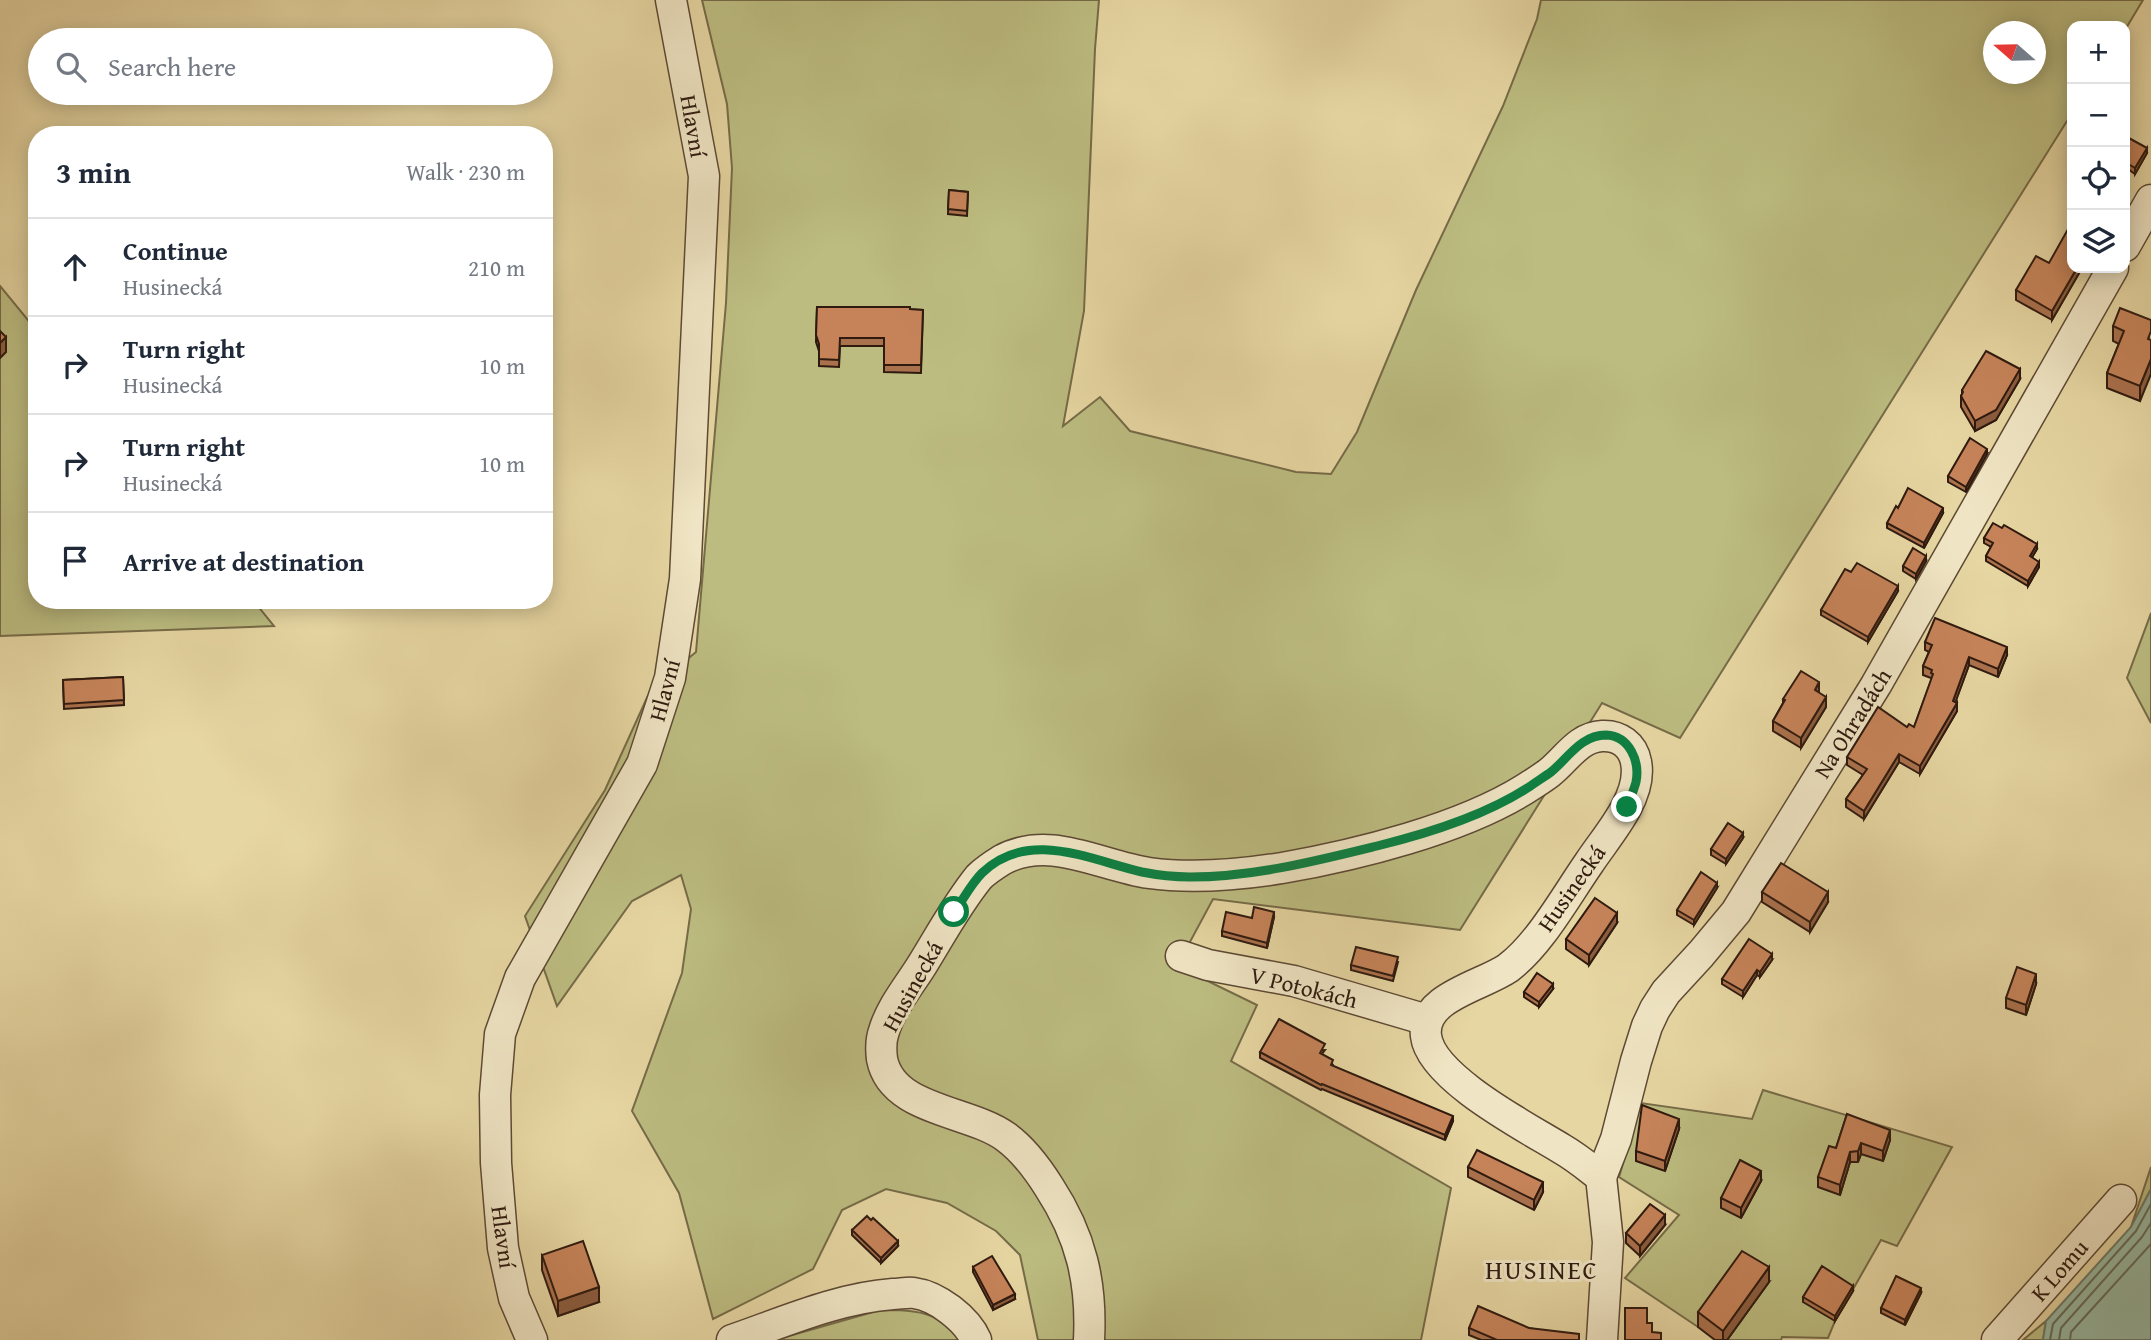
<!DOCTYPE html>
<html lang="en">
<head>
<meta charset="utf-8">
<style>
  body { margin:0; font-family:"Gentium Book Plus",serif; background:#f2f2f3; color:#1f2937 }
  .controls { position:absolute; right:21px; top:21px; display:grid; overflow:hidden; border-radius:14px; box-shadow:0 4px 18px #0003 }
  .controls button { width:63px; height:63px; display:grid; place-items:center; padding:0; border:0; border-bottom:2px solid #e0e1e3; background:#fff; color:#1f2937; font:35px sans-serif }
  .compass { position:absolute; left:1983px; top:21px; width:63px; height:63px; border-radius:50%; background:#fff; box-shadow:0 4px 18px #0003; rotate:290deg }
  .stop { position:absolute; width:21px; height:21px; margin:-16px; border:5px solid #0b8043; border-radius:50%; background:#fff }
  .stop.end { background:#0b8043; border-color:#fff; box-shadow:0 2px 7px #0008 }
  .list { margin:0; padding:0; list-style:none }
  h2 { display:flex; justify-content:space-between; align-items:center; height:91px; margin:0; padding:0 28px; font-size:30px }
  h2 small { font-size:23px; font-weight:400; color:#747a83 }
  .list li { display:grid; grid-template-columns:46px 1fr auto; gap:21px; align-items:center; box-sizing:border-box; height:98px; padding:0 28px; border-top:2px solid #e0e1e3 }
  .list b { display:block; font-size:26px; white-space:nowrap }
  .list p { margin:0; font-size:23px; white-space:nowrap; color:#747a83 }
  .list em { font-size:23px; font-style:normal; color:#747a83 }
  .icon { flex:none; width:38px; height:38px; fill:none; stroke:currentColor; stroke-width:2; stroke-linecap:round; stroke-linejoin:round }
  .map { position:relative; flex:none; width:2151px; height:1340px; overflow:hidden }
  .search { position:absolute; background:#fff; box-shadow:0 4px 18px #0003; left:28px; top:28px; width:525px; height:77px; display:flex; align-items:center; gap:18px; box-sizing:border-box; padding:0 24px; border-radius:38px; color:#747a83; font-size:26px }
  .panel { position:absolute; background:#fff; box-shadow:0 4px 18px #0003; left:28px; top:126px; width:525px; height:483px; border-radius:28px }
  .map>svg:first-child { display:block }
  .green { fill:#bcbc80; stroke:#766b48; stroke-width:2; fill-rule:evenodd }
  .water { fill:#97b9a3; stroke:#6d7968; stroke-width:2 }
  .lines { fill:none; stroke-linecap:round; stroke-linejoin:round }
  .shore { stroke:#636a59; stroke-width:2 }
  .minor-casing { stroke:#5d4934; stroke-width:33 }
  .minor { stroke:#efe4c3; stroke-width:30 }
  .wall { fill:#aa714d; stroke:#2f1a0f; stroke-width:2 }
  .shaded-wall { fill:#8b5c3e; stroke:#2f1a0f; stroke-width:2 }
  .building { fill:#c68359; stroke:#2f1a0f; stroke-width:2 }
  .route { stroke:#0b8043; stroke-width:9 }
  .labels { text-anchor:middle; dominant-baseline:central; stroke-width:6; stroke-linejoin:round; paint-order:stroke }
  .street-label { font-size:23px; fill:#2f1a0f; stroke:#efe4c3 }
  .quarter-label { font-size:26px; letter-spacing:2px; fill:#2f1a0f; stroke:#efe4c3 }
</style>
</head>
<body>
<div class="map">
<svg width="2151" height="1340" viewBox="0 0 2151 1340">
  <rect width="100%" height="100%" fill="#e6d6a2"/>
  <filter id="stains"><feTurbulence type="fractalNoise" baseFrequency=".00286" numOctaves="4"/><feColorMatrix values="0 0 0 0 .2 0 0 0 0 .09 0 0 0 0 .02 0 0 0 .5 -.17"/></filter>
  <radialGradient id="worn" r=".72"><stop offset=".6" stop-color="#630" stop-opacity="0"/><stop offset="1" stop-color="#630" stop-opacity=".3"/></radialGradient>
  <g class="green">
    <path d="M702 0H1099L1095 49 1084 311 1063 426 1100 397 1130 431 1296 472 1331 474 1357 432 1416 290 1503 106 1537 19 1541 0H2143L2125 30V26H2072V113L1680 738 1602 703 1460 930 1213 899 1177 966 1257 1005 1231 1061 1451 1188 1421 1340H1038L1020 1255 996 1231 947 1203 886 1189 842 1210 813 1269 713 1319 679 1193 632 1111 682 973 691 909 681 875 632 901 557 1006 525 916 605 790 651 689 696 652 726 303 732 168 727 104ZM1994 32H2036V74H1994Z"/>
    <path d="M0 286 37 331V600H253L274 626 0 636Z"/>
    <path d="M2151 613V723L2127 678Z"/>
    <path d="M1763 1090 1952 1147 1897 1246 1881 1240 1835 1321 1828 1338 1782 1337 1781 1340H1727L1768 1282 1742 1266 1698 1327 1625 1278 1679 1215 1619 1177 1641 1103 1752 1119Z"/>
    <path d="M2151 1167V1189L2131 1227Z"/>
    <path d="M880 1310C913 1310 939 1310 961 1340H775Z"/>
    <path d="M2046 1321 2043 1340H2023Z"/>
  </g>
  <path class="water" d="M2151 1189V1340H2043L2046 1321 2131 1227Z"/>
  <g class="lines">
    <g class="shore">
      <path d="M2050 1340 2053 1324 2136 1231 2151 1204"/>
      <path d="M2059 1340 2061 1328 2142 1237 2151 1223"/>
      <path d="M2070 1340 2071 1332 2151 1244"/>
    </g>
    <g class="minor-casing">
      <g id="minor">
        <path d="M2125 246 2151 200"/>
        <path d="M1181 956 1208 965 1294 981 1427 1020"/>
        <path d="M1601 1177 1616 1139 1636 1061 1647 1026 1655 1009 1666 992 1701 954 1736 912 1876 685 2113 268"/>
        <path d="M532 1340 514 1298 503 1248 496 1163 495 1095 500 1034 520 978 642 764 670 678 685 579 704 176 671 0"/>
        <path d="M732 1340C784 1322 838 1298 893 1294 899 1294 908 1292 914 1293 937 1296 967 1319 976 1340"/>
        <path d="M1089 1340C1092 1282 1081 1236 1049 1187 1037 1168 1024 1150 1006 1137 969 1110 892 1111 882 1059 881 1051 881 1039 884 1031 891 1007 909 986 922 965 940 936 957 904 979 877 985 871 994 865 1002 860 1050 834 1100 866 1149 873 1193 879 1238 875 1282 868 1357 855 1461 829 1525 789 1533 784 1541 779 1549 773 1566 760 1578 737 1602 736 1619 735 1633 745 1636 762 1639 777 1633 795 1626 808 1616 827 1601 845 1589 863 1566 896 1540 944 1508 968 1482 986 1421 997 1426 1036 1431 1078 1528 1128 1562 1149 1576 1157 1588 1167 1601 1177L1608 1242 1602 1340"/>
        <path d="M1997 1340 2121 1200"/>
      </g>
    </g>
    <use href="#minor" class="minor"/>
  </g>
  <g class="wall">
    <path d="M2125 141 2147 153 2135 174 2125 167Z"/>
    <path d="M949 190 968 192 967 216 948 214Z"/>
    <path d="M2049 263 2072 268H2082L2052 320 2016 300V290Z"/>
    <path d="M817 307 923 310 921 373 884 372V346H840L839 367 819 366V351L816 342Z"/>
    <path d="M2151 320 2140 401 2107 388V373L2119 344 2113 341V326Z"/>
    <path d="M2020 379 1996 420 1975 431 1961 407V396L1962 394V390Z"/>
    <path d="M1987 454 1966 492 1948 482V476Z"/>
    <path d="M1898 508 1943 513 1924 548 1887 528V523Z"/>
    <path d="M1984 538 2037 549 2032 557 2039 567 2028 586 1986 561V556L1991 547 1984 543Z"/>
    <path d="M1926 561 1916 579 1903 571V566Z"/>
    <path d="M1851 572 1898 591 1868 642 1821 615V610Z"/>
    <path d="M1925 642 2007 655 1998 677 1969 665 1955 702 1957 711 1920 774 1899 762 1864 819 1846 807V799L1863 775 1847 765V757L1907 727H1914L1931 681V678L1923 675V666L1929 652 1925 650Z"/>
    <path d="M123 677 124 705 64 709 63 680Z"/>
    <path d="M1819 693 1826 707 1801 748 1773 731V721L1783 703V699Z"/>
    <path d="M1743 838 1726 864 1711 855V849Z"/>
    <path d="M1717 888 1694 925 1677 915V910Z"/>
    <path d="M1762 892 1828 902 1810 932 1762 902Z"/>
    <path d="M1274 917 1267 948 1222 936V931L1252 918Z"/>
    <path d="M1617 923 1589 965 1566 949V939Z"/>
    <path d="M1772 960 1760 977 1757 975 1743 997 1722 984V979Z"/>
    <path d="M1398 962 1393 981 1351 970V965Z"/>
    <path d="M2036 984 2026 1015 2006 1008V998Z"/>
    <path d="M1553 989 1539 1007 1524 997V992Z"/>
    <path d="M1325 1050 1322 1054 1333 1065V1066L1453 1121 1445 1140 1322 1089 1321 1090 1260 1058V1052Z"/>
    <path d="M1847 1114 1890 1140 1883 1161 1861 1154 1858 1162H1850L1840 1195 1818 1187V1177L1836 1148Z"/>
    <path d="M1679 1129 1665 1171 1636 1161V1151Z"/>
    <path d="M1468 1167 1543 1192 1534 1210 1468 1177Z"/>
    <path d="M1761 1181 1741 1218 1721 1208V1198Z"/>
    <path d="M1665 1225 1640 1256 1626 1243V1233Z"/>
    <path d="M852 1230 898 1246 881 1263 852 1235Z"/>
    <path d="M542 1255 599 1302 558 1316 542 1270Z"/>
    <path d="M973 1267 1015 1299 993 1310 973 1272Z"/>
    <path d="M1769 1282 1727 1340H1715L1698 1327V1312Z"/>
    <path d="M1853 1291 1835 1321 1803 1302V1297Z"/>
    <path d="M1921 1293 1905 1325 1881 1313V1308Z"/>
    <path d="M1469 1328H1529L1579 1340H1481L1469 1335Z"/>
  </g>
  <g class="shaded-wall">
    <path d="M2147 148V153L2135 174V168Z"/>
    <path d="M2077 268H2082L2052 320V311Z"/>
    <path d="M6 337V352L0 358V343Z"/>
    <path d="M2151 359V374L2140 401V386Z"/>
    <path d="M2020 369V379L1996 420 1975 431V421Z"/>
    <path d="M1987 449V454L1966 492V487Z"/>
    <path d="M1943 508V513L1924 548V543Z"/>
    <path d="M2037 544V549L2030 561V556Z"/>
    <path d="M1926 556V561L1916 579V574Z"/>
    <path d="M2039 562V567L2028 586V581Z"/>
    <path d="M1898 586V591L1868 642V637Z"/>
    <path d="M2007 647V655L1998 677V669Z"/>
    <path d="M1969 657V665L1953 709V701Z"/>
    <path d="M1819 682V693L1815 690Z"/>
    <path d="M1826 697V707L1801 748V738Z"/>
    <path d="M1957 703V711L1920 774V766Z"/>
    <path d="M1899 754V762L1864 819V811Z"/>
    <path d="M1743 833V838L1726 864V859Z"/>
    <path d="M1717 883V888L1694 925V920Z"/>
    <path d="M1828 892V902L1810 932V922Z"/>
    <path d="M1274 912V917L1267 948V943Z"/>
    <path d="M1617 913V923L1589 965V955Z"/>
    <path d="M1772 954V960L1760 977V972Z"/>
    <path d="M1757 970V975L1743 997V991Z"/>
    <path d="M2036 974V984L2026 1015V1005Z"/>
    <path d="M1553 984V989L1539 1007V1002Z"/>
    <path d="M1453 1116V1121L1445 1140V1135Z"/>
    <path d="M1679 1119V1129L1665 1171V1161Z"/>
    <path d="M1890 1130V1140L1883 1161V1151Z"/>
    <path d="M1861 1143V1154L1858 1162V1151Z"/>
    <path d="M1850 1152V1162L1840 1195V1185Z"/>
    <path d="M1761 1171V1181L1741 1218V1208Z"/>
    <path d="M1543 1182V1192L1534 1210V1200Z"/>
    <path d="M1665 1215V1225L1640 1256V1246Z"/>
    <path d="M898 1241V1246L881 1263V1258Z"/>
    <path d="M1769 1267V1282L1727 1340H1723V1331Z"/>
    <path d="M1853 1286V1291L1835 1321V1316Z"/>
    <path d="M599 1287V1302L558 1316V1301Z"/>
    <path d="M1921 1288V1293L1905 1325V1320Z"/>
    <path d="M1015 1294V1299L993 1310V1305Z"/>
  </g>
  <g class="building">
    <path d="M2127 137 2147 148 2135 168 2125 162V141Z"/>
    <path d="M949 190 968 192 967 211 948 209Z"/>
    <path d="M2072 222V268H2077L2052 311 2016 290 2036 256 2049 263Z"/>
    <path d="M817 307H910V309L923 310 921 365H884V338H840L839 360 819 359V344L816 335Z"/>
    <path d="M2120 308 2151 320V331L2148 339 2151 340V359L2140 386 2107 373 2124 331 2113 326Z"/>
    <path d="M0 331 6 337 0 343Z"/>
    <path d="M1986 351 2020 369 1996 410 1975 421 1961 396 1963 392 1962 390Z"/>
    <path d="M1970 438 1987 449 1966 487 1948 476Z"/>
    <path d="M1908 488 1943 508 1924 543 1887 523 1896 506 1898 508Z"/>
    <path d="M1993 523 2002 528 2004 525 2037 544 2030 556 2039 562 2028 581 1986 556 1993 543 1984 538Z"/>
    <path d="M1913 548 1926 556 1916 574 1903 566Z"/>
    <path d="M1857 563 1898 586 1868 637 1821 610 1845 569 1851 572Z"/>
    <path d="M1935 618 2007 647 1998 669 1969 657 1953 701 1957 703 1920 766 1899 754 1864 811 1846 799 1867 769 1847 757 1878 707 1907 727 1909 724 1914 727 1933 674 1931 673 1932 670 1923 666 1932 645 1925 642Z"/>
    <path d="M1801 671 1819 682 1815 690 1826 697 1801 738 1773 721 1785 700 1783 699Z"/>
    <path d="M123 677 124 700 64 704 63 680Z"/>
    <path d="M1728 823 1743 833 1726 859 1711 849Z"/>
    <path d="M1781 863 1828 892 1810 922 1762 892Z"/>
    <path d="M1701 872 1717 883 1694 920 1677 910Z"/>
    <path d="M1595 898 1617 913 1589 955 1566 939Z"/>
    <path d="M1254 907 1274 912 1267 943 1222 931 1226 912 1252 918Z"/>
    <path d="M1749 939 1772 954 1760 972 1757 970 1743 991 1722 979Z"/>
    <path d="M1356 947 1398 957 1393 976 1351 965Z"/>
    <path d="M2017 967 2036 974 2026 1005 2006 998Z"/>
    <path d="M1537 973 1553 984 1539 1002 1524 992Z"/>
    <path d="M1279 1019 1325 1044 1320 1053 1333 1060 1331 1065 1453 1116 1445 1135 1322 1084 1321 1085 1260 1052Z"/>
    <path d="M1642 1105 1679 1119 1665 1161 1636 1151Z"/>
    <path d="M1847 1114 1890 1130 1883 1151 1861 1143 1858 1151 1850 1152 1840 1185 1818 1177 1829 1146 1836 1148Z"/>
    <path d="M1477 1150 1543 1182 1534 1200 1468 1167Z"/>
    <path d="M1740 1160 1761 1171 1741 1208 1721 1198Z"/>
    <path d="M1650 1204 1665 1215 1640 1246 1626 1233Z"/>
    <path d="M867 1216 871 1220 873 1218 898 1241 881 1258 852 1230Z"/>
    <path d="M583 1241 599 1287 558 1301 542 1255Z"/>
    <path d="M1742 1251 1769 1267 1723 1331 1698 1312Z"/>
    <path d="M992 1256 1015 1294 993 1305 973 1267Z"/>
    <path d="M1822 1266 1853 1286 1835 1316 1803 1297Z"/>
    <path d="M1896 1276 1921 1288 1905 1320 1881 1308Z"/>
    <path d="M1478 1306 1529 1328 1579 1334V1340H1497L1469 1328Z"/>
    <path d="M1625 1308H1647V1323H1652V1332L1661 1333V1340H1625Z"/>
  </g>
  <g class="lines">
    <path class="route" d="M954 912C963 900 971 884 982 873 1028 828 1090 860 1142 872 1157 875 1174 877 1190 877 1253 877 1316 861 1377 846 1426 834 1486 815 1529 787 1536 782 1544 777 1551 772 1568 758 1581 735 1606 735 1630 736 1640 762 1636 782 1634 790 1630 799 1627 807"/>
  </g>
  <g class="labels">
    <g class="street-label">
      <text transform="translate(694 126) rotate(80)">Hlavní</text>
      <text transform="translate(664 690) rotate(-75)">Hlavní</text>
      <text transform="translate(1852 723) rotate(-58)">Na Ohradách</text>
      <text transform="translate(1571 888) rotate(-55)">Husinecká</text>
      <text transform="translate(912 986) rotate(-61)">Husinecká</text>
      <text transform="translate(1304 987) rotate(14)">V Potokách</text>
      <text transform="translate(504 1237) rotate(82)">Hlavní</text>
      <text transform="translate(2059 1270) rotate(-49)">K Lomu</text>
    </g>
    <g class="quarter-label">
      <text x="1542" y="1269">HUSINEC</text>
    </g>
  </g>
  <rect width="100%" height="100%" filter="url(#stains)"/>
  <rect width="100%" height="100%" fill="url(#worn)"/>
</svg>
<div class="controls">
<button>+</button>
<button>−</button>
<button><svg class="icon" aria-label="locate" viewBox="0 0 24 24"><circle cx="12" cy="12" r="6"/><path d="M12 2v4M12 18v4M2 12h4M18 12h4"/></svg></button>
<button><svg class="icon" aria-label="layers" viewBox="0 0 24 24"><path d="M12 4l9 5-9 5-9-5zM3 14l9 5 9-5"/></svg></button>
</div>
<svg class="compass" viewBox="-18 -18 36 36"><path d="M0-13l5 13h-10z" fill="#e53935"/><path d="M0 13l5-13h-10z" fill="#747a83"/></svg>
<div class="stop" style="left:954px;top:912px"></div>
<div class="stop end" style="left:1627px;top:807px"></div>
<div class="search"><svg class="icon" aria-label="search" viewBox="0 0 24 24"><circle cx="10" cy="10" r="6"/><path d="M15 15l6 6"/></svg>Search here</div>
<section class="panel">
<h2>3 min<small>Walk · 230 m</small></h2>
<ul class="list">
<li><svg class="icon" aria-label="ahead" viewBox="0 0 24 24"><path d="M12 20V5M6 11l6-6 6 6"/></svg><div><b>Continue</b><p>Husinecká</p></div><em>210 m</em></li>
<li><svg class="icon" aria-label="right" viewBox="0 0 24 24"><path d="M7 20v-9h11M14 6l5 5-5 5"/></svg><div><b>Turn right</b><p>Husinecká</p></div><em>10 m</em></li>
<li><svg class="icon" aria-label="right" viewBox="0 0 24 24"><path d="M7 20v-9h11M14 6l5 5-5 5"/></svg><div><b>Turn right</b><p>Husinecká</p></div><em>10 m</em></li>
<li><svg class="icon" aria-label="arrive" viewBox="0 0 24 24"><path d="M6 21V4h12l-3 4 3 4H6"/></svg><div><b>Arrive at destination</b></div></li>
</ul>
</section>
</div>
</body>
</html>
